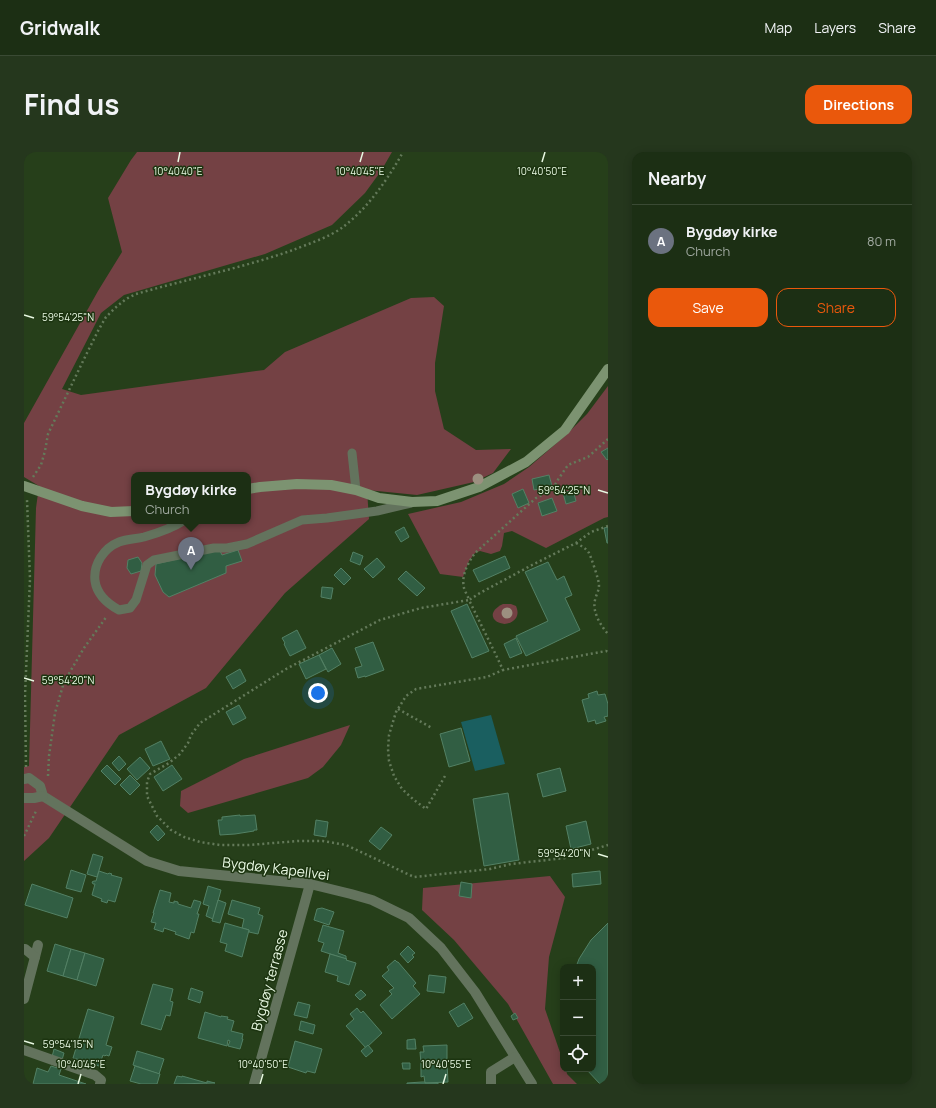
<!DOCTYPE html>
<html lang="en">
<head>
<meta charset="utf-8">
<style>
  body { margin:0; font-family:Manrope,sans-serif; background:#25371d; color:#f1f3f6 }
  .controls { position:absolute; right:12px; bottom:12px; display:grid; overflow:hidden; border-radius:8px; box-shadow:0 2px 10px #0003 }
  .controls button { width:36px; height:36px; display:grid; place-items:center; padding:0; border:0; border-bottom:1px solid #3a4a34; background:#1c2f14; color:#f1f3f6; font:20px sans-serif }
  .you { position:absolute; left:294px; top:541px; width:14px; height:14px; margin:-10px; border:3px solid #fff; border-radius:50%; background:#1a73e8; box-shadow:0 0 0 6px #1a73e833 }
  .badge { display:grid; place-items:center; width:26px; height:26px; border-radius:50%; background:#ea580c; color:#fff; font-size:13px; font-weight:700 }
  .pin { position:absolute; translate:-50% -33px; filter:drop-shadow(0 1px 2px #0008) }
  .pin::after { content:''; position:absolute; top:21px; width:14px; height:12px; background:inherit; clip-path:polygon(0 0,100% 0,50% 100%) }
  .popup { position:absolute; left:107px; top:320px; width:120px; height:52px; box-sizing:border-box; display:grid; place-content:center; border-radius:8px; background:#1c2f14; filter:drop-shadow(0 1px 3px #0005); font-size:13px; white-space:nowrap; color:#a0a9a0 }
  .popup b { font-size:15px; color:#f1f3f6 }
  .popup::after { content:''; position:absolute; left:50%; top:100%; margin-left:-8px; border:8px solid transparent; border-top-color:#1c2f14 }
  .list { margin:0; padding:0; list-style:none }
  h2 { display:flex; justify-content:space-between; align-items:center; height:52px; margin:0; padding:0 16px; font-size:17px }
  h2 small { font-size:13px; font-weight:400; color:#a0a9a0 }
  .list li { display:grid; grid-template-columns:26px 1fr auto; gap:12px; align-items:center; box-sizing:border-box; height:72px; padding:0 16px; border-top:1px solid #3a4a34 }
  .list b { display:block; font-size:15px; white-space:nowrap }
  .list p { margin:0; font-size:13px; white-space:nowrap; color:#a0a9a0 }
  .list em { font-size:13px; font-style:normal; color:#a0a9a0 }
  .actions { display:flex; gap:8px; padding:12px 16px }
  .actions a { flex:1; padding:9px 0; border:1px solid #ea580c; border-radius:12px; text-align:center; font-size:14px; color:#ea580c }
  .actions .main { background:#ea580c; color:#fff }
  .icon { flex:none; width:22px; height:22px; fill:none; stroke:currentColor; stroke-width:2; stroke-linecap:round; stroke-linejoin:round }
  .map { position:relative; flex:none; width:584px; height:932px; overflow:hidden; border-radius:12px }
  header { display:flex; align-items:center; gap:24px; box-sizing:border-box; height:56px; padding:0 20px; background:#1c2f14; border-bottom:1px solid #3a4a34 }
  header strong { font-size:19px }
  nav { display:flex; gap:22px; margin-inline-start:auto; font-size:14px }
  .intro { display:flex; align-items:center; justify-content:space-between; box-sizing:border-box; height:96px; padding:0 24px }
  h1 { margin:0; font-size:28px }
  .button { padding:10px 18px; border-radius:12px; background:#ea580c; color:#fff; font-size:14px; font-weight:700 }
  main { display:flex; gap:24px; padding:0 24px }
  aside { flex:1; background:#1c2f14; border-radius:12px; box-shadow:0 2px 10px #0003 }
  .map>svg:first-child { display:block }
  .green { fill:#744144; fill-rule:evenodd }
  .water { fill:#1a5f60 }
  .building { fill:#315e43; stroke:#538165 }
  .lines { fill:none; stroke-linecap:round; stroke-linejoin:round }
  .path { stroke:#647a5a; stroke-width:2.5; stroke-dasharray:2 3; stroke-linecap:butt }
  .lane { stroke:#63735d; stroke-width:9 }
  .street { stroke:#63735d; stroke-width:10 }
  .secondary { stroke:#7c9371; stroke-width:10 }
  .tree { fill:#9c9080 }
  .ticks { fill:none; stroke:#e8f8e2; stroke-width:1.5 }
  .labels { text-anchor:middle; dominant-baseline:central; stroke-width:3; stroke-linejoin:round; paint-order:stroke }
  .street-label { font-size:14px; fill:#e8f8e2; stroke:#1c3410 }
  .ticks-label { font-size:10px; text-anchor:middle; fill:#e8f8e2; stroke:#1c3410; stroke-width:3; stroke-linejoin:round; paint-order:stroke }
</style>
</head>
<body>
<header>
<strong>Gridwalk</strong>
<nav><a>Map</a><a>Layers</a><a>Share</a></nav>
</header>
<div class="intro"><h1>Find us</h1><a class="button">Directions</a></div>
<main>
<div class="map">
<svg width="584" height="932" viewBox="0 0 584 932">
  <rect width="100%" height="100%" fill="#263f1a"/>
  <g class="green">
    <path d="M113 0H368L357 19 341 41 308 73 241 102 100 143 77 161 38 237 57 243 240 218 261 200 387 146 410 145 420 154 411 211V239L420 277 452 298 487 297 469 321 450 330 393 343 343 338 345 367 261 441 182 536 95 583 25 686 0 709V615L5 614 12 356 15 334 0 325V271L74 139 98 100 84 46 107 8ZM110 323H224V369H110Z"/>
    <path d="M584 234V365L580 366 522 396 488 379 480 381 478 394 476 399 467 402 456 399 451 401 445 409 439 425 416 422 384 362 437 350 480 332 505 315 542 283 563 262Z"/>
    <path d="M479 452H487L492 454C494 459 494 462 492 466 481 481 454 464 479 452Z"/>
    <path d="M326 573 317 593 299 615 284 626 164 661 156 654 157 639 220 607Z"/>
    <path d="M526 724 541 745 525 805 521 857 539 909V917H542L543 922 553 932H529L484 852 430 788 398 758 399 736Z"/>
  </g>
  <path class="water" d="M467 563 481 612 451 619 437 570Z"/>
  <g class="building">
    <path d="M584 296V307L583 308 577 300Z"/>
    <path d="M525 323 528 334 510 338 508 327Z"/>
    <path d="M499 337 505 351 494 356 488 342Z"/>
    <path d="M549 338 552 349 542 352 539 341Z"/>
    <path d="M528 346 533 359 518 364 514 351Z"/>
    <path d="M380 375 385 385 377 390 371 380Z"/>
    <path d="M584 375V391H583L580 376Z"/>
    <path d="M195 397 198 403 214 398 218 409 202 414V421L145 445 139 440 131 423 132 412Z"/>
    <path d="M329 400 339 404 336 413 326 409Z"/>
    <path d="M481 404 486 416 455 430 449 418Z"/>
    <path d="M114 405 118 411 117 419 107 422 103 416 104 408Z"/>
    <path d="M353 406 361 415 349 426 340 417Z"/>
    <path d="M524 410 533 428 540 424 548 443 541 446 556 478 502 504 492 484 524 469 501 420Z"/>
    <path d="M317 416 327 426 320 433 310 423Z"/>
    <path d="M382 419 401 436 393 444 374 427Z"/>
    <path d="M298 435 309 436 307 447 297 445Z"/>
    <path d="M443 452 465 499 448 506 427 459Z"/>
    <path d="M273 478 282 496 266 504 260 492 261 491 258 486Z"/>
    <path d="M492 486 498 501 486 506 480 492Z"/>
    <path d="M349 490 360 518 341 525V524L334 526 331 516 338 514 331 496Z"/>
    <path d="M308 496 317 512 304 520 295 503Z"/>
    <path d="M295 503 302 517 282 527 275 512Z"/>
    <path d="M216 517 222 529 209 537 202 525Z"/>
    <path d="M573 539 574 543 581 542 584 552V564L580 565 582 569 572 572 571 568 564 570 558 548 565 546 564 542Z"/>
    <path d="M215 553 222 566 209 573 202 560Z"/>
    <path d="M437 576 446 609 425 615 416 582Z"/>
    <path d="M137 589 146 607 129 614 121 597Z"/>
    <path d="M95 604 102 612 95 619 88 611Z"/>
    <path d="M116 605 126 616 113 628 103 617Z"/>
    <path d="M83 613 97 627 91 633 77 619Z"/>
    <path d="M148 613 158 627 139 639 130 625Z"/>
    <path d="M536 616 542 639 519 645 513 622Z"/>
    <path d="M106 623 116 633 106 643 96 633Z"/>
    <path d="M484 641 495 708 460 714 449 647Z"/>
    <path d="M216 663V664L231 663 233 678H230V679L211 682 196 683 194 668H198V665Z"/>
    <path d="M292 668 304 670 302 685 290 683Z"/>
    <path d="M562 669 567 692 547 697 542 674Z"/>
    <path d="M133 673 141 682 134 689 126 680Z"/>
    <path d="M357 675 368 683 356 698 345 689Z"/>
    <path d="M69 702 79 705 73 725 63 722Z"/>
    <path d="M47 718 62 723 57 740 42 736Z"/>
    <path d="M75 719 84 722 85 721 88 722 87 723 98 726 91 750 84 748 83 751 77 749 78 747 68 743 71 732H69L68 730 70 729H72Z"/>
    <path d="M576 719 577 732 549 735 548 722Z"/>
    <path d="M437 730 448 732 447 746 435 744Z"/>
    <path d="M8 732 49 746 43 766 1 753Z"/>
    <path d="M184 734 197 738 189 767 182 764 185 754 179 752Z"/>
    <path d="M136 738 147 741 145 750 150 751V749L154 750V752L167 756 170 748 177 750 173 762H175L170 781 167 780 165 787 151 782 152 780 140 776 139 780 130 777 132 771 127 770 130 761H129Z"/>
    <path d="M194 748 202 751 196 771 188 769Z"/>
    <path d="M208 748 236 756 234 762 239 764 234 782 225 780V778L218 776 220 767 204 762Z"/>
    <path d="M298 756 310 760 305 773 290 768 293 757Z"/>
    <path d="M201 771 225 778 218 805 201 799 203 792 196 790Z"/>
    <path d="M584 771V932H576L562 917H569V815H552L555 807 567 788Z"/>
    <path d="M299 773 320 779 314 801 322 804V807L297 799 300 791 294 789Z"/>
    <path d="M31 792 47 797 39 824 23 819Z"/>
    <path d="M384 794 391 801 388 803 390 805 384 811 376 802Z"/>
    <path d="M47 797 61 801 53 828 39 824Z"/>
    <path d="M61 801 80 807 72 834 53 828Z"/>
    <path d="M306 802 323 807 322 808 332 811 325 833 313 829 314 824 301 820Z"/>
    <path d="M371 808 373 810H374L392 831 389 834 396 842 368 867 356 853 368 842 365 839 370 836 358 824 365 818 363 815Z"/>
    <path d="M405 823 422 825 420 841 403 839Z"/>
    <path d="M129 832 149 837 146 849 149 850 146 864 142 863 137 878 117 872Z"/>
    <path d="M167 836 179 840 176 851 164 847Z"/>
    <path d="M337 838 342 843 336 848 331 843Z"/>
    <path d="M274 850 286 853 283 866 270 863Z"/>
    <path d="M440 851 449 866 434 875 425 860Z"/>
    <path d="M333 856 337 861 339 859 358 881 342 896 322 874 330 867 326 862Z"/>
    <path d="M64 857 90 865 82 893 88 895 85 904 82 903 81 904 79 903 75 914 49 906Z"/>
    <path d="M181 860 197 865V864L204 865 203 867 210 869 207 879 219 882 218 887H219L216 897 204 894 206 889 204 888 203 894 174 886Z"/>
    <path d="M491 861 494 866 489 868 487 864Z"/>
    <path d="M277 869 291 873 289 882 275 878Z"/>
    <path d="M391 887 392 897H383V888Z"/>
    <path d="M271 889 298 897 291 921 283 919 282 921 264 915Z"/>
    <path d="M344 893 349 899 342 905 337 899Z"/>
    <path d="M423 893V911L397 912 396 900H400L399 894Z"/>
    <path d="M30 897 40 901 38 908 28 905Z"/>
    <path d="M113 899 140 907 135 922 109 913Z"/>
    <path d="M378 911H386V917H379Z"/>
    <path d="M423 911 424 930 401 931 400 924 397 925V912Z"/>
    <path d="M27 914 37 917 35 923 62 932H9L13 916 24 920Z"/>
    <path d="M111 914 136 922 133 932H117L106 929Z"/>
    <path d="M153 924 158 925V924L183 931V929L191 931 150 932Z"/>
    <path d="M398 930H401V931H414V932H383V931Z"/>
  </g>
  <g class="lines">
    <g class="path">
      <path d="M584 287 564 305 544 313 533 329 529 337 512 346 451 401C444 411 437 423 440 436 441 440 444 444 445 448L397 456 356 468 262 517 176 571 167 583 164 591 156 602 145 611 126 622 123 630V644L133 664 147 678 160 685 176 690 196 693H225L274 689H299L322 693 390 725 466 717 487 712 541 706 584 693"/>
      <path d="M9 325 17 313 21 299 24 282 60 207 75 177 82 165 91 156 102 147 112 142C164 127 218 116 269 98 284 92 306 85 319 75 344 56 364 27 379 0"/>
      <path d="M584 374 567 380 552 391 508 413 456 441 445 448 471 501 479 518 582 499 584 500"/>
      <path d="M552 391C557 394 562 396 565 401 567 405 575 428 575 433 575 439 572 443 571 448 568 460 577 474 584 482"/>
      <path d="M374 557 408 576"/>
      <path d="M2 615 1 543 6 427 3 348"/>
      <path d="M24 624 25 604 31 561 40 530 60 496 83 464"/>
      <path d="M421 624 402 657 390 648 378 637 370 624 365 609 364 597 365 583 372 560 382 544 392 537 463 525 479 518"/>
      <path d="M0 684 13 657"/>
    </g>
    <g class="lane">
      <path d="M328 301 332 338"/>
      <path d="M159 369C147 377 134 381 120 385 112 387 103 387 95 390 80 396 69 412 71 429 73 443 84 452 95 458L106 456 112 448 123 413 130 408 190 396H203L223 392 278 368 303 366 353 359 387 351"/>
    </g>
    <g class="street">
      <path d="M0 627 5 626 16 634 19 644 123 709 155 719 286 732 327 742 348 748 385 766 417 796 451 840 508 932"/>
      <path d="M0 646H10L19 644"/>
      <path d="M11 805 14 793"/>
      <path d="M0 847 11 805 1 797"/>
      <path d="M0 898 71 923 77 928 76 932"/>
      <path d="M230 932 286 732"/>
      <path d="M467 932V920L491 905"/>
    </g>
    <g class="secondary">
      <path d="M0 334 58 354 87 360 110 359"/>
      <path d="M224 337 236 335 273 332 307 333 332 338 355 346 388 350 413 349 455 335 502 310 541 278 584 217"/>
    </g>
  </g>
  <g class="tree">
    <circle cx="454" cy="327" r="5.5"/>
    <circle cx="483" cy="461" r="5.5"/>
  </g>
  <path class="ticks" d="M154 10 156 0M336 10 339 0M518 10 521 0M0 163 10 166M574 338 584 341M0 526 10 529M574 702 584 705M0 889 10 892M54 932 57 922M236 932 239 922M419 932 422 922"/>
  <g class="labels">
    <g class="street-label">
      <text transform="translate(252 716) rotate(7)">Bygdøy Kapellvei</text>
      <text transform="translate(245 828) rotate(-75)">Bygdøy terrasse</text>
    </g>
  </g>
  <g class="ticks-label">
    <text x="154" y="23">10°40'40"E</text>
    <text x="336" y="23">10°40'45"E</text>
    <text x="518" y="23">10°40'50"E</text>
    <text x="44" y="169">59°54'25"N</text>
    <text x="540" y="342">59°54'25"N</text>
    <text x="44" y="532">59°54'20"N</text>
    <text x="540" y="705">59°54'20"N</text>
    <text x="44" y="896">59°54'15"N</text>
    <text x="57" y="916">10°40'45"E</text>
    <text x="239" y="916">10°40'50"E</text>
    <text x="422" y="916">10°40'55"E</text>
  </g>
</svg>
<div class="controls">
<button>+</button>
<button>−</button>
<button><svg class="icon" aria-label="locate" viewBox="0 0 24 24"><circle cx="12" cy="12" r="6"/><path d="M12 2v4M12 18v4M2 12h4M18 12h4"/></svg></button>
</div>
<div class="you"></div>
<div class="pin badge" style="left:167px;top:418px;background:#6b7280">A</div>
<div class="popup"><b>Bygdøy kirke</b>Church</div>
</div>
<aside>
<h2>Nearby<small></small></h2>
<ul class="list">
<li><span class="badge" style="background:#6b7280">A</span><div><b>Bygdøy kirke</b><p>Church</p></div><em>80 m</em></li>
</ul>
<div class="actions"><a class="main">Save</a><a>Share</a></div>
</aside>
</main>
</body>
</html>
